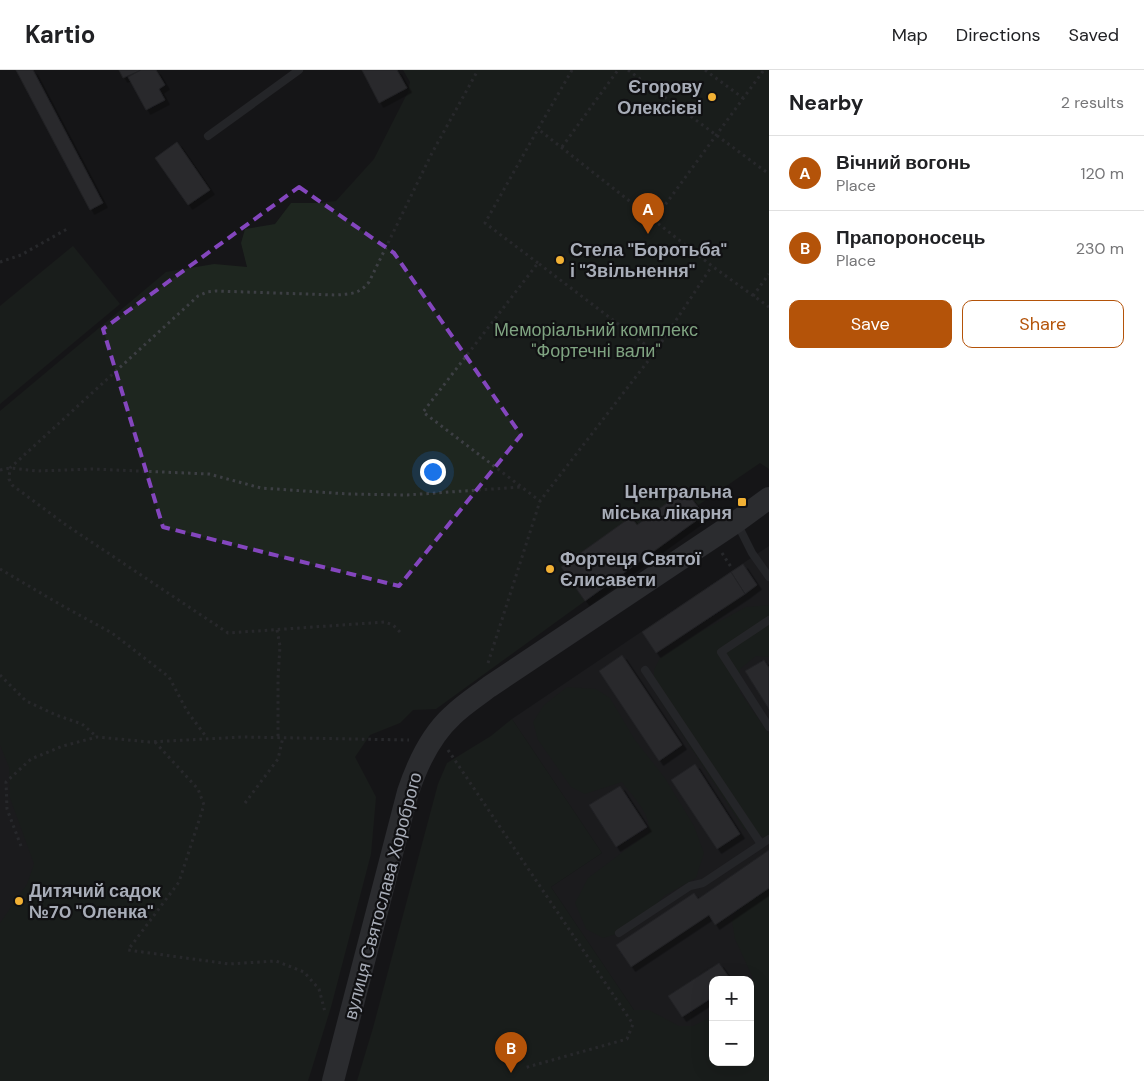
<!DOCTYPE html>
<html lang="en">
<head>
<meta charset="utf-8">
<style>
  body { margin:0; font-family:"DM Sans",sans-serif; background:#f6f6f6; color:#202124 }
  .controls { position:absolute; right:15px; bottom:15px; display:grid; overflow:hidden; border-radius:10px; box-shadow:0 5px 20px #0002 }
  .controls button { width:45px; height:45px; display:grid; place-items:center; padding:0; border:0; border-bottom:1px solid #e0e0e0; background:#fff; color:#202124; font:25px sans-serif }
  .you { position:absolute; left:432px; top:401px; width:18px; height:18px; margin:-12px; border:4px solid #fff; border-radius:50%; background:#1a73e8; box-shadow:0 0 0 8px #1a73e833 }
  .badge { display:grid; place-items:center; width:32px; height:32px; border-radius:50%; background:#b45309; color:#fff; font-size:16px; font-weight:700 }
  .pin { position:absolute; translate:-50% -41px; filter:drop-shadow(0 1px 2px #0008) }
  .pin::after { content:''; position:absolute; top:26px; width:18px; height:15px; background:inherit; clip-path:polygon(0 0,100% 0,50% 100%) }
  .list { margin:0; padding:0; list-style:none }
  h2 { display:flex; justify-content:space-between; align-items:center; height:65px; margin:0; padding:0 20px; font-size:21px }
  h2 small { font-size:16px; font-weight:400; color:#757577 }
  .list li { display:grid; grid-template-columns:32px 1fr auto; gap:15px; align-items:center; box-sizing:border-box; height:75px; padding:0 20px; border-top:1px solid #e0e0e0 }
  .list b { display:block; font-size:19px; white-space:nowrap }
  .list p { margin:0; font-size:16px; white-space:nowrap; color:#757577 }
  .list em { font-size:16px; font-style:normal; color:#757577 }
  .actions { display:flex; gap:10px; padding:15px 20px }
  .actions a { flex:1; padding:11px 0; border:1px solid #b45309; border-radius:10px; text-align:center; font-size:18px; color:#b45309 }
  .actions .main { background:#b45309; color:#fff }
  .map { position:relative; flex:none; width:769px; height:1011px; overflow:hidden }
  header { display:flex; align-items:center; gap:30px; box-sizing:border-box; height:70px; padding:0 25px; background:#fff; border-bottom:1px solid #e0e0e0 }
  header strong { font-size:24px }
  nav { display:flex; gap:28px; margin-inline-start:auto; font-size:18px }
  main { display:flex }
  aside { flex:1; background:#fff }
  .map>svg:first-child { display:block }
  .built { fill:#222225 }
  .green { fill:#1e261f }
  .building { fill:#404145; stroke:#303034; filter:url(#shadow) }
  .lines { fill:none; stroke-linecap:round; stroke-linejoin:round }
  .path { stroke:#3d3f44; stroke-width:3; stroke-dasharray:2.5 4; stroke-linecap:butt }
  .service { stroke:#37383d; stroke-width:8 }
  .secondary { stroke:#45474d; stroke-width:22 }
  .marked { fill:none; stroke:#8446be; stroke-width:4; stroke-dasharray:10 6; stroke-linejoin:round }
  .poi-dot { fill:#f2b134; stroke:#111113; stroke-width:2 }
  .labels { text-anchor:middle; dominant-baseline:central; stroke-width:4.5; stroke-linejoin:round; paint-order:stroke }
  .poi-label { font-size:18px; font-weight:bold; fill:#a8adb8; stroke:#111113; text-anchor:start }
  .park-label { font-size:18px; fill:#7fa381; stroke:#111113 }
  .street-label { font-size:18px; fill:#a8adb8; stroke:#111113 }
</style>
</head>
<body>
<header>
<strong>Kartio</strong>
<nav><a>Map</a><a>Directions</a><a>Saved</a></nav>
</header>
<main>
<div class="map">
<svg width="769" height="1011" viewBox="0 0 769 1011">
  <defs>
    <filter id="shadow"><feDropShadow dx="4.5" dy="4.5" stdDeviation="0" flood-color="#0009"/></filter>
  </defs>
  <rect width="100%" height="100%" fill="#161618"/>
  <g class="built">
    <path d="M769 476V919L750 945V910H713V971L673 998 551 817 602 783 512 649Z"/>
    <path d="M0 639 76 749 0 914Z"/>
  </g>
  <g class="green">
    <path d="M403 0H769V399L760 393 697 436 637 455 631 447 561 497 585 531 436 639 413 640 400 653 370 665 355 687 376 727 371 784 331 937 308 1011H0V853L27 814 34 794 10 728 9 697 0 675V341L166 202 214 194 247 197 241 173 245 159 275 154 291 133H318L336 131 374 89 408 22 410 12Z"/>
    <path d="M73 176 120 234 0 334V236Z"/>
    <path d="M769 535V587L756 586 740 599V622L769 664V769L744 759 654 621V600L660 588 698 563 746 537Z"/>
    <path d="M567 617 596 619 610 628 635 670 665 708 694 756 704 783 696 808 664 826 634 859 603 868 586 859 575 833 588 808 648 763C653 745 632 726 622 712L585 724 571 717 538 670 533 652 544 635Z"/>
    <path d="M512 649 602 783 551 817 634 940H649L679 956H693L713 946V992H750V921L753 908 735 869 732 851 737 840 755 823 769 814V1011H357L373 958 438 714 447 693 491 666Z"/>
  </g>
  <g class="building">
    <path d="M16 0H33L103 133 90 140Z"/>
    <path d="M119 0H138L139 1 123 8Z"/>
    <path d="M141 0H156L165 15 159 19 165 30 146 40 128 7Z"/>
    <path d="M362 0H397L407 18 379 33Z"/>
    <path d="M177 72 210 120 188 135 155 88Z"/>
    <path d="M685 420 704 445 585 531 561 497 631 447 637 455Z"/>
    <path d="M743 494 757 515 745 524 731 502Z"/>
    <path d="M731 502 745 524 656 583 642 562Z"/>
    <path d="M622 585 682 675 659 691 599 601Z"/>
    <path d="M764 590 769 598V639L745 601Z"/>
    <path d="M695 694 740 764 717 779 671 710Z"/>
    <path d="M620 716 647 757 616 777 589 735Z"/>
    <path d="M769 780V818L715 855 709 845 631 897 616 875 694 823 698 829Z"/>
    <path d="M719 893 731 910H713V927L682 947 668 926Z"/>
  </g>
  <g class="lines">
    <g class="path">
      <path d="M572 0 538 59 712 196 769 237"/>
      <path d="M628 0 769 104"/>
      <path d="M705 0 743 28"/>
      <path d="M562 77 618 0"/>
      <path d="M654 150 764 0"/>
      <path d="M0 192 21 185 67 159"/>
      <path d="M538 193 485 153 538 59"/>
      <path d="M753 226 769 204"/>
      <path d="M655 282 538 193 423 342 540 431 655 282 712 196"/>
      <path d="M0 400 10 398 37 401 92 399 209 404 261 418 348 424 407 425 521 417"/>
      <path d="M722 483 731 497"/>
      <path d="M0 499 61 535 112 563 169 607 187 641 207 668"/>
      <path d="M277 560 280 576 278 608V667"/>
      <path d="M400 562 393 555 385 552 228 563 66 455 12 415 9 409 10 398 198 226 207 222 216 221 336 225C350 224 360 224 369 212L432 83 478 0"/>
      <path d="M488 593 540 431"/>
      <path d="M0 605 26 631 56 645 82 654 97 667"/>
      <path d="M155 672 198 719 204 735 179 812 128 880 229 894 276 891 304 902 319 919 325 942"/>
      <path d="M448 680 633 954 627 969 524 998"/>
      <path d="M245 733 278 689 283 667"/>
      <path d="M21 776 7 739 6 712 31 689 63 676 97 667 149 672 243 667 409 670"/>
    </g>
    <g class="service">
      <path d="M208 66 299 0"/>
      <path d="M737 453 752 483 769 507"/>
      <path d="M769 550 721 582 769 657"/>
      <path d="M645 600 761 774"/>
      <path d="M619 863 690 816 703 813 769 769"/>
    </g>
    <path class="secondary" d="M333 1011 408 722C417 695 430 666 452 646 463 635 477 626 489 617L736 452 769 428"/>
  </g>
  <path d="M0 0H769V1011H0ZM299 117 394 183 521 365 399 516 163 457 103 259Z" fill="#161618" fill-opacity=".55" fill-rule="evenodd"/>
  <path class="marked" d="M299 117 394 183 521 365 399 516 163 457 103 259Z"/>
  <g class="poi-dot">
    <circle cx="712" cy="27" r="5"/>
    <circle cx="560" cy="190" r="5"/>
    <rect x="737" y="427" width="10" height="10" rx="2.5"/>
    <circle cx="550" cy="499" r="5"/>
    <circle cx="19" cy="831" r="5"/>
  </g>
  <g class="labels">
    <g class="poi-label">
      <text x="702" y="17" text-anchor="end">Єгорову<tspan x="702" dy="21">Олексієві</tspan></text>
      <text x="570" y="180">Стела "Боротьба"<tspan x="570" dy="21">і "Звільнення"</tspan></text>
      <text x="732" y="422" text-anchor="end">Центральна<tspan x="732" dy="21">міська лікарня</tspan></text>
      <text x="560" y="489">Фортеця Святої<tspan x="560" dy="21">Єлисавети</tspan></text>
      <text x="29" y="821">Дитячий садок<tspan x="29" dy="21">№70 "Оленка"</tspan></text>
    </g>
    <g class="park-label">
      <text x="596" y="260">Меморіальний комплекс<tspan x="596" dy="21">"Фортечні вали"</tspan></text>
    </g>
    <g class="street-label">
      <text transform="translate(383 826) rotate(-75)">вулиця Святослава Хороброго</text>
    </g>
  </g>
</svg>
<div class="controls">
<button>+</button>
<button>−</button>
</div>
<div class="you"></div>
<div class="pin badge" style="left:648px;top:164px">A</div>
<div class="pin badge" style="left:511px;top:1003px">B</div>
</div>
<aside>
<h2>Nearby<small>2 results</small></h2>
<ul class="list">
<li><span class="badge">A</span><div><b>Вічний вогонь</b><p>Place</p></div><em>120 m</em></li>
<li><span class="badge">B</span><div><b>Прапороносець</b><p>Place</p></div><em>230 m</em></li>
</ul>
<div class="actions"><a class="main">Save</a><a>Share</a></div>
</aside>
</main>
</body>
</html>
